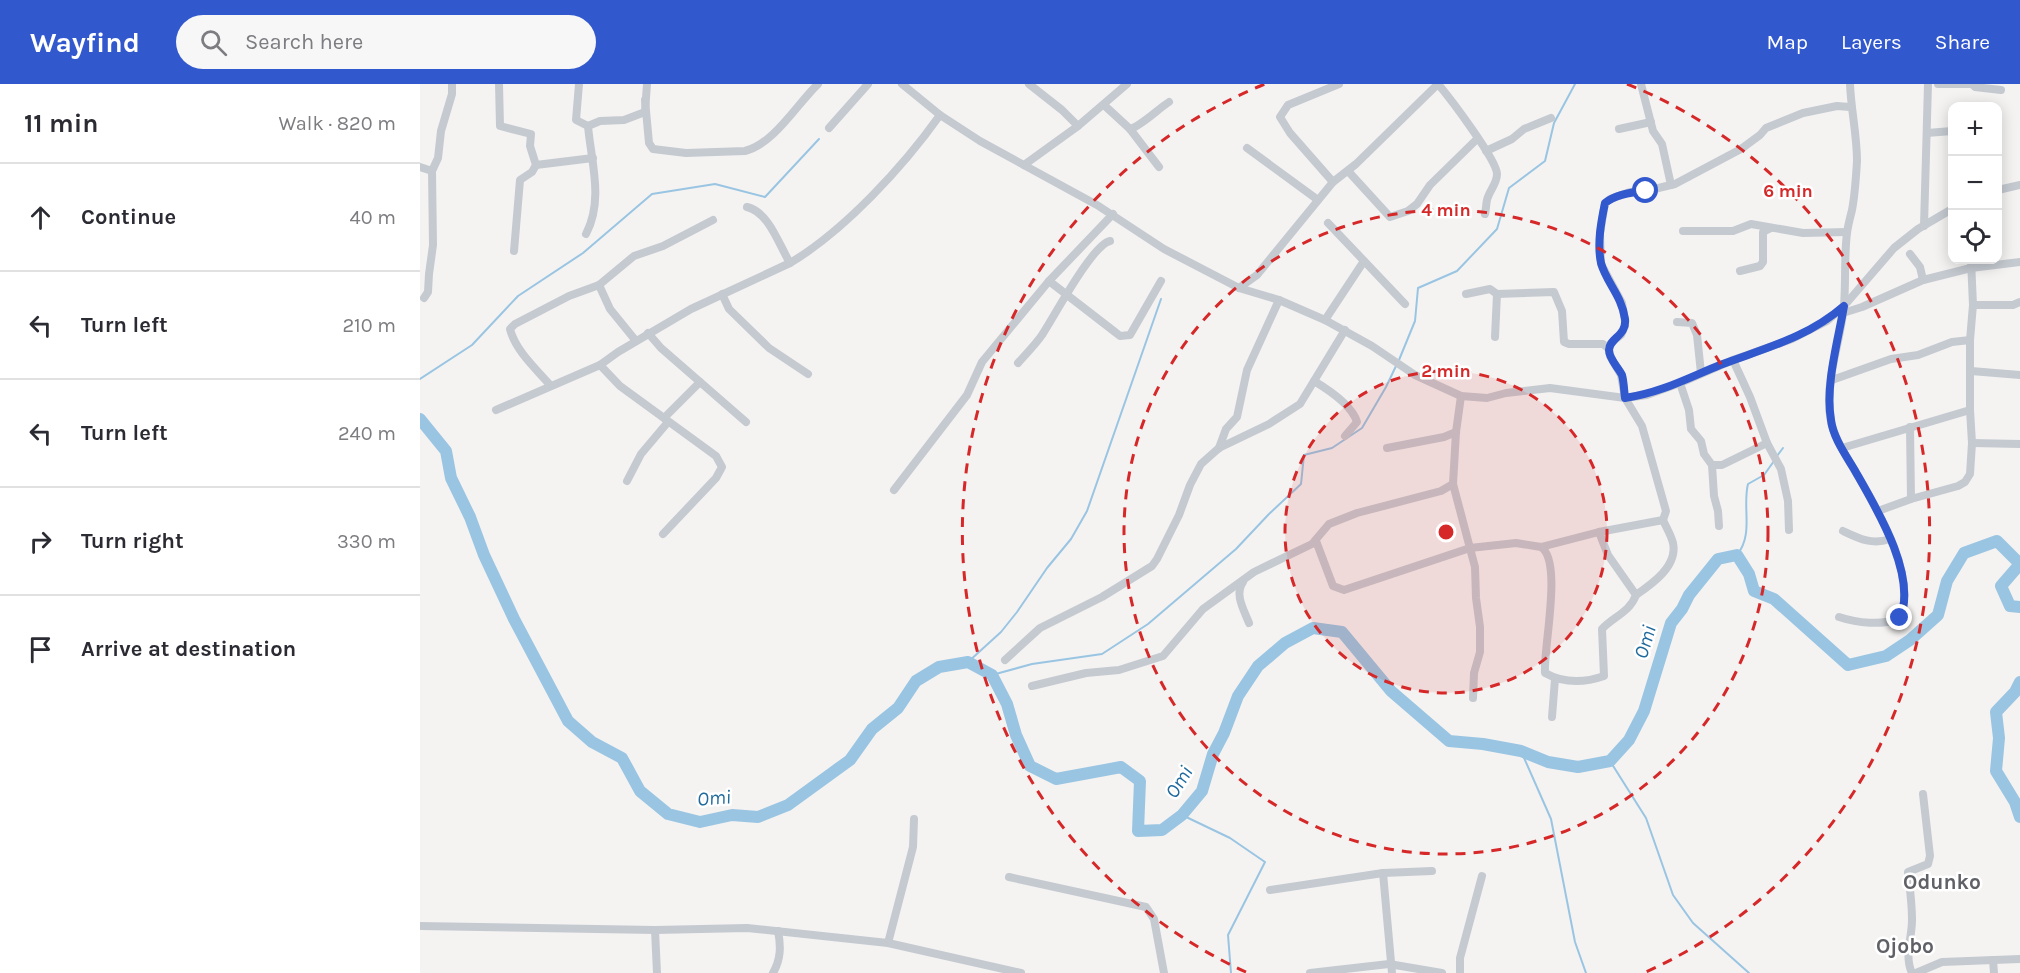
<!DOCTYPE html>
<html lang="en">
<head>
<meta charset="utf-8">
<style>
  body { margin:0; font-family:Karla,sans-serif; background:#f7f7f7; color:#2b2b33 }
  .controls { position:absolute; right:18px; top:18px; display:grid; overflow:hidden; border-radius:12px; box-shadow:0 3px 15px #0003 }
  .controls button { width:54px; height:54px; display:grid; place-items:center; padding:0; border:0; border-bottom:2px solid #e1e1e2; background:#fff; color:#2b2b33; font:30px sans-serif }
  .stop { position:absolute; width:18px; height:18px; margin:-14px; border:4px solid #3258ce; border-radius:50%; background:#fff }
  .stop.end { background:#3258ce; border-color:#fff; box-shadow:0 2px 6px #0008 }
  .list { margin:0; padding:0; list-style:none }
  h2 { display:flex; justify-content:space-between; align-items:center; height:78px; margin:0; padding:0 24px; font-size:26px }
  h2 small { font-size:20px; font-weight:400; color:#7c7c81 }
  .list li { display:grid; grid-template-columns:39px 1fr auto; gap:18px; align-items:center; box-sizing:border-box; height:108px; padding:0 24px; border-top:2px solid #e1e1e2 }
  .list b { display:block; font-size:22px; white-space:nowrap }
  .list em { font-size:20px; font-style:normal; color:#7c7c81 }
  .icon { flex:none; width:33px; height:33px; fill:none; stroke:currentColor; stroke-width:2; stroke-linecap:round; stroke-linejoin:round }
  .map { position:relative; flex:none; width:1600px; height:889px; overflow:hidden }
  header { display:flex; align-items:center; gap:36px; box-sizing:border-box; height:84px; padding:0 30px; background:#3258ce; color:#fff }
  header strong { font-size:28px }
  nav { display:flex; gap:33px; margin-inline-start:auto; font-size:21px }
  .search { width:420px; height:54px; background:#f7f7f7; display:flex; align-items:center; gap:15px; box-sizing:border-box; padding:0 21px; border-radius:33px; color:#7c7c81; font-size:22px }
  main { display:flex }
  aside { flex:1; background:#fff }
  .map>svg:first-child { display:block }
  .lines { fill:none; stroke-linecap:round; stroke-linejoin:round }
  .stream { stroke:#9ac5e2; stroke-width:2 }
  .river { stroke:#9ac5e2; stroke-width:12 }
  .minor { stroke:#c5cad1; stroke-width:8 }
  .route { stroke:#3258ce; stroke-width:8 }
  .ring { fill:none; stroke:#d62828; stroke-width:3; stroke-dasharray:10 8 }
  .labels { text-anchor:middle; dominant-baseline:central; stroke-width:5; stroke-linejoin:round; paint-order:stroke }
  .water-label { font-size:20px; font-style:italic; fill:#206a9d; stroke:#fff }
  .quarter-label { font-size:21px; font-weight:bold; fill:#5f6166; stroke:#fff }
  .centre { fill:#d62828; stroke:#fff; stroke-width:3 }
  .ring-label { font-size:18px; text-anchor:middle; font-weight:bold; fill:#d62828; stroke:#fff; stroke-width:5; stroke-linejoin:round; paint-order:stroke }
</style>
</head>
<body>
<header>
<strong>Wayfind</strong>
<div class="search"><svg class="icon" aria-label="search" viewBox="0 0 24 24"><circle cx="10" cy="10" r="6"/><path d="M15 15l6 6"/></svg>Search here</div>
<nav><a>Map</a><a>Layers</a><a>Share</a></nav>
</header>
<main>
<aside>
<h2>11 min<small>Walk · 820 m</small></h2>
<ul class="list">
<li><svg class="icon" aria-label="ahead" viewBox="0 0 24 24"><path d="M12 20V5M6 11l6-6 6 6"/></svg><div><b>Continue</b></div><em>40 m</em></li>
<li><svg class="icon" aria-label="left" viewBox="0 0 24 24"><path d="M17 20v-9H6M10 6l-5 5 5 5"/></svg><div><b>Turn left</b></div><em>210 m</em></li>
<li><svg class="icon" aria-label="left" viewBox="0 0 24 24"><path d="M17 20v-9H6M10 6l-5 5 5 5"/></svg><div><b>Turn left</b></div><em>240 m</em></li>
<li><svg class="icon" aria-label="right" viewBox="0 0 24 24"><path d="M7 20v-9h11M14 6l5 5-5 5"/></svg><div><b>Turn right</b></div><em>330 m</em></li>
<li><svg class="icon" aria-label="arrive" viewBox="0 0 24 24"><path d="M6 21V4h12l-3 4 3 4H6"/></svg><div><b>Arrive at destination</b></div></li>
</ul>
</aside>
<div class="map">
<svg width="1600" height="889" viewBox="0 0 1600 889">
  <rect width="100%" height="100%" fill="#f4f3f2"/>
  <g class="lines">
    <g class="stream">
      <path d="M979 276 995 237 998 204 1037 187 1077 145 1089 104 1125 77 1134 39 1155 0"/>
      <path d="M0 295 52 261 98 212 163 169 232 110 295 100 345 113 399 55"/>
      <path d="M1357 372 1363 364"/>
      <path d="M1317 471C1334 450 1322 423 1328 400L1344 391 1354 377"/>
      <path d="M548 578 581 548 597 528 627 484 651 455 667 427 741 215"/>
      <path d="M572 591 612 580 682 570 728 540 816 465 849 430 881 400 884 371 912 364 942 344 966 303 976 282"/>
      <path d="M1101 667 1131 735 1155 858 1166 889"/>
      <path d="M1190 677 1226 734 1253 811 1273 839 1329 889"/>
      <path d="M762 731 810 754 845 778 808 851 811 889"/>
    </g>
    <g class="river">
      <path d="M0 335 26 367 31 394 50 433 64 471 94 535 148 637 172 658 202 674 220 707 248 730 280 738 312 731 338 733 368 721 430 676 452 645 478 624 496 597 519 583 548 578 572 591 587 620 596 651 610 682 636 695 701 683 720 697 718 747 742 746 762 731 782 707 793 670 804 649 818 612 838 582 865 559 893 544 922 548 971 607 1029 657 1063 660 1101 667 1128 678 1158 683 1190 677 1209 656 1224 627 1251 539 1262 525 1269 511 1298 475 1317 471 1329 490 1334 507 1354 515 1428 581 1466 572 1490 556 1518 531 1527 497 1544 469 1577 457 1600 480 1581 502 1590 522 1600 523"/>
      <path d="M1600 598 1595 608 1576 628 1579 654 1576 687 1595 718 1600 733"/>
    </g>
    <g class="minor">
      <path d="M79 0 80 42 111 50 110 62 116 81 112 88 100 96 94 167"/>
      <path d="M159 0 156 36 168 42"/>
      <path d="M482 0 520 31 560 57 677 121 744 165 819 204 859 216 905 236 952 262 995 291 1041 312 1067 314 1086 309 1130 304 1205 314 1227 311 1260 299 1313 276 1372 255 1407 237 1424 222 1474 164 1498 145 1532 125"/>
      <path d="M609 0 642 26 658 42"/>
      <path d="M1018 0C1029 13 1077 76 1077 90 1077 100 1069 107 1067 116 1066 120 1066 126 1065 130"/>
      <path d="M1221 0 1233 47 1242 60 1251 101"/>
      <path d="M1518 0H1552L1555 3 1581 6"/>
      <path d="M225 16 229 59 233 65 266 69 325 67C354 60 377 20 398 0"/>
      <path d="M684 21 710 45 739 83"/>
      <path d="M409 44 448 0"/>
      <path d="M710 45C721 42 738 25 749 18"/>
      <path d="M1199 45 1231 38"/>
      <path d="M1507 49 1532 47"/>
      <path d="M827 64 898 116"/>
      <path d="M1066 67 1092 55 1104 45 1131 34"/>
      <path d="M116 81 173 74"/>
      <path d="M604 81 658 42 707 0"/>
      <path d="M0 83 12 87"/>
      <path d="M928 87 970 133 988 127 997 120 1010 101 1057 55"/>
      <path d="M913 98 870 49 860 33 868 21 919 0"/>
      <path d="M1578 106 1600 101"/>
      <path d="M327 123C349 128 359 161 370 179"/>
      <path d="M908 139 985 220"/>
      <path d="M1504 142 1508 0"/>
      <path d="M1263 147H1313L1331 140 1383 149 1427 148"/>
      <path d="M166 150C184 116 171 77 168 42L180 37 204 36 225 28 227 0"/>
      <path d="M1490 170 1500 183 1503 196"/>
      <path d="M1320 187 1340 182 1343 178V148L1351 144"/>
      <path d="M629 197 695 248 700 252 710 251 741 197"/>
      <path d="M179 201 190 225 216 257"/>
      <path d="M819 204 837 191 913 98 936 80 1018 0"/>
      <path d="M302 210 309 225 349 264 388 290"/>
      <path d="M1046 210 1070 205 1077 210 1134 208 1142 227 1144 258 1149 260H1183L1189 265"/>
      <path d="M4 214 8 208 9 190 13 161 12 87 18 74 21 47 32 10V0"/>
      <path d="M1553 221H1593L1600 218"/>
      <path d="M1423 229 1442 223 1503 196 1551 184 1600 178"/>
      <path d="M905 236 944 177"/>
      <path d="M1257 238 1272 239 1277 251 1281 289"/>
      <path d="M228 249 241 264 326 338"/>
      <path d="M1075 253 1077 210"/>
      <path d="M1313 276 1330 313 1347 359 1361 385 1368 417 1369 446"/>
      <path d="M598 279C606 270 615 261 622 251 634 233 672 161 690 157"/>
      <path d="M180 281 200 302 296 372 302 383 296 394 243 450"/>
      <path d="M1551 287 1600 291"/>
      <path d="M1412 296 1471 275 1498 271 1532 258 1550 256"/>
      <path d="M894 297C909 306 932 321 937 338L925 352"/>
      <path d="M1260 299 1269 326 1271 345 1281 357 1284 370 1292 381H1302L1347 359"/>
      <path d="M130 301C116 285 95 266 90 245L95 240 149 212 179 201 214 172 243 162 293 136"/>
      <path d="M1041 312 1036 348 1033 400 1055 483 1056 514 1060 543V568L1054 589 1053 614"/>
      <path d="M76 326 180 281 198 268 271 225 370 179C424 147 483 83 520 31"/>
      <path d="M244 334 280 298"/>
      <path d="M1552 359 1600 360"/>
      <path d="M799 364 806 345 817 333 827 286 859 216"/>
      <path d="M967 364 1024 353 1036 348"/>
      <path d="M1422 364 1550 326"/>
      <path d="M1292 381 1294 412 1298 427 1299 442"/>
      <path d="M207 397 221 370 248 338"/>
      <path d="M474 406 547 311 562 278 629 197 693 130"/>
      <path d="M1491 415 1538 402 1545 398 1550 390 1552 359 1550 326V256L1553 221 1551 176"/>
      <path d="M1458 427 1491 415 1490 343"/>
      <path d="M1423 447C1440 455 1452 461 1470 455"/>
      <path d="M896 457 913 502 924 506 1050 464 1096 459 1121 463 1179 448 1243 436 1246 427 1222 342 1205 314 1201 291 1190 272 1189 265 1191 259 1201 251 1205 242V237L1202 219 1181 180 1180 149 1185 119 1190 115 1210 108 1226 107 1255 100 1321 65 1340 51 1346 44 1383 29 1417 22 1430 23"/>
      <path d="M1121 463C1143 477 1123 565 1125 589 1143 599 1164 599 1184 592L1182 545C1193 533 1210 528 1216 511L1188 471 1179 448"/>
      <path d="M823 498C814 510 824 526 829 539"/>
      <path d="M1216 511C1232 500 1258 482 1253 459 1251 451 1246 443 1243 436"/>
      <path d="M1419 533C1437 539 1462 542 1480 534 1498 492 1456 423 1435 387 1426 372 1415 355 1411 338 1403 299 1421 259 1424 221 1426 197 1424 173 1427 149 1428 141 1430 134 1432 126 1435 111 1436 93 1437 77 1437 51 1431 26 1430 0"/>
      <path d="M585 576 620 544 682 513 732 482 737 475 759 431 770 401 781 380 799 364 849 340 880 320 925 246"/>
      <path d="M612 602 666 589 699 586 743 572 783 525 834 488 892 460 909 440 937 429 1021 407 1033 400"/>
      <path d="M1132 633 1135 595"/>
      <path d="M963 789 972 889"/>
      <path d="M589 793 726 823 734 835 744 889"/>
      <path d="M850 806 963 789 1012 787"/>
      <path d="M0 842 235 846 327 844 468 859 601 889"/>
      <path d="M235 846 237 889"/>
      <path d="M468 859 493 763 494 735"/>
      <path d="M1573 876 1574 889"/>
      <path d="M353 889C361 875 361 862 358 847"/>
      <path d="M890 889 969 880 1022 889"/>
      <path d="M1040 889V874L1062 792"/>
      <path d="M1492 889C1484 872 1492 854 1492 836 1492 820 1490 804 1488 788L1508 780 1510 772 1503 710"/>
      <path d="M1496 889 1522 878 1600 875"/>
    </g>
  </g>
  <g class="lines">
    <path class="route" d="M1226 107C1212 108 1196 110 1185 119 1181 138 1177 160 1181 179 1186 198 1202 212 1205 235 1207 252 1189 254 1189 266 1189 275 1198 283 1202 291 1204 298 1204 307 1205 314 1240 309 1268 294 1300 281 1345 264 1387 254 1424 222 1418 257 1405 301 1411 336 1413 353 1425 370 1434 385 1455 422 1498 491 1480 534"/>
  </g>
  <circle cx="1026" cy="448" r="161" fill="#d62828" fill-opacity=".12"/>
  <g class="ring">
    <circle cx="1026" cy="448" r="161"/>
    <circle cx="1026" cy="448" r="322"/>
    <path d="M826 888A483 483 0 0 1 845 0M1207 0A483 483 0 0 1 1226 888"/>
  </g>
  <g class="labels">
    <g class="water-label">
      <text transform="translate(1225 558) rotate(-73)">Omi</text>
      <text transform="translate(759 698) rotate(-58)">Omi</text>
      <text transform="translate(294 714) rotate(-4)">Omi</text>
    </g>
    <g class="quarter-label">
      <text x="1522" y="798">Odunko</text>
      <text x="1485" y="862">Ojobo</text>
    </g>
  </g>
  <circle cx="1026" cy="448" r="9" class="centre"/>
  <g class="ring-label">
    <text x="1368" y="113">6 min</text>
    <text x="1026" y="132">4 min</text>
    <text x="1026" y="293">2 min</text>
  </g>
</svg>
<div class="controls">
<button>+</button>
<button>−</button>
<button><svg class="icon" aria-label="locate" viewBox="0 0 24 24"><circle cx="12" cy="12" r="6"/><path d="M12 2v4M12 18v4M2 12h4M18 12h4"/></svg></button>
</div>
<div class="stop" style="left:1226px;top:107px"></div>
<div class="stop end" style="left:1480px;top:534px"></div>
</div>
</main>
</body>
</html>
